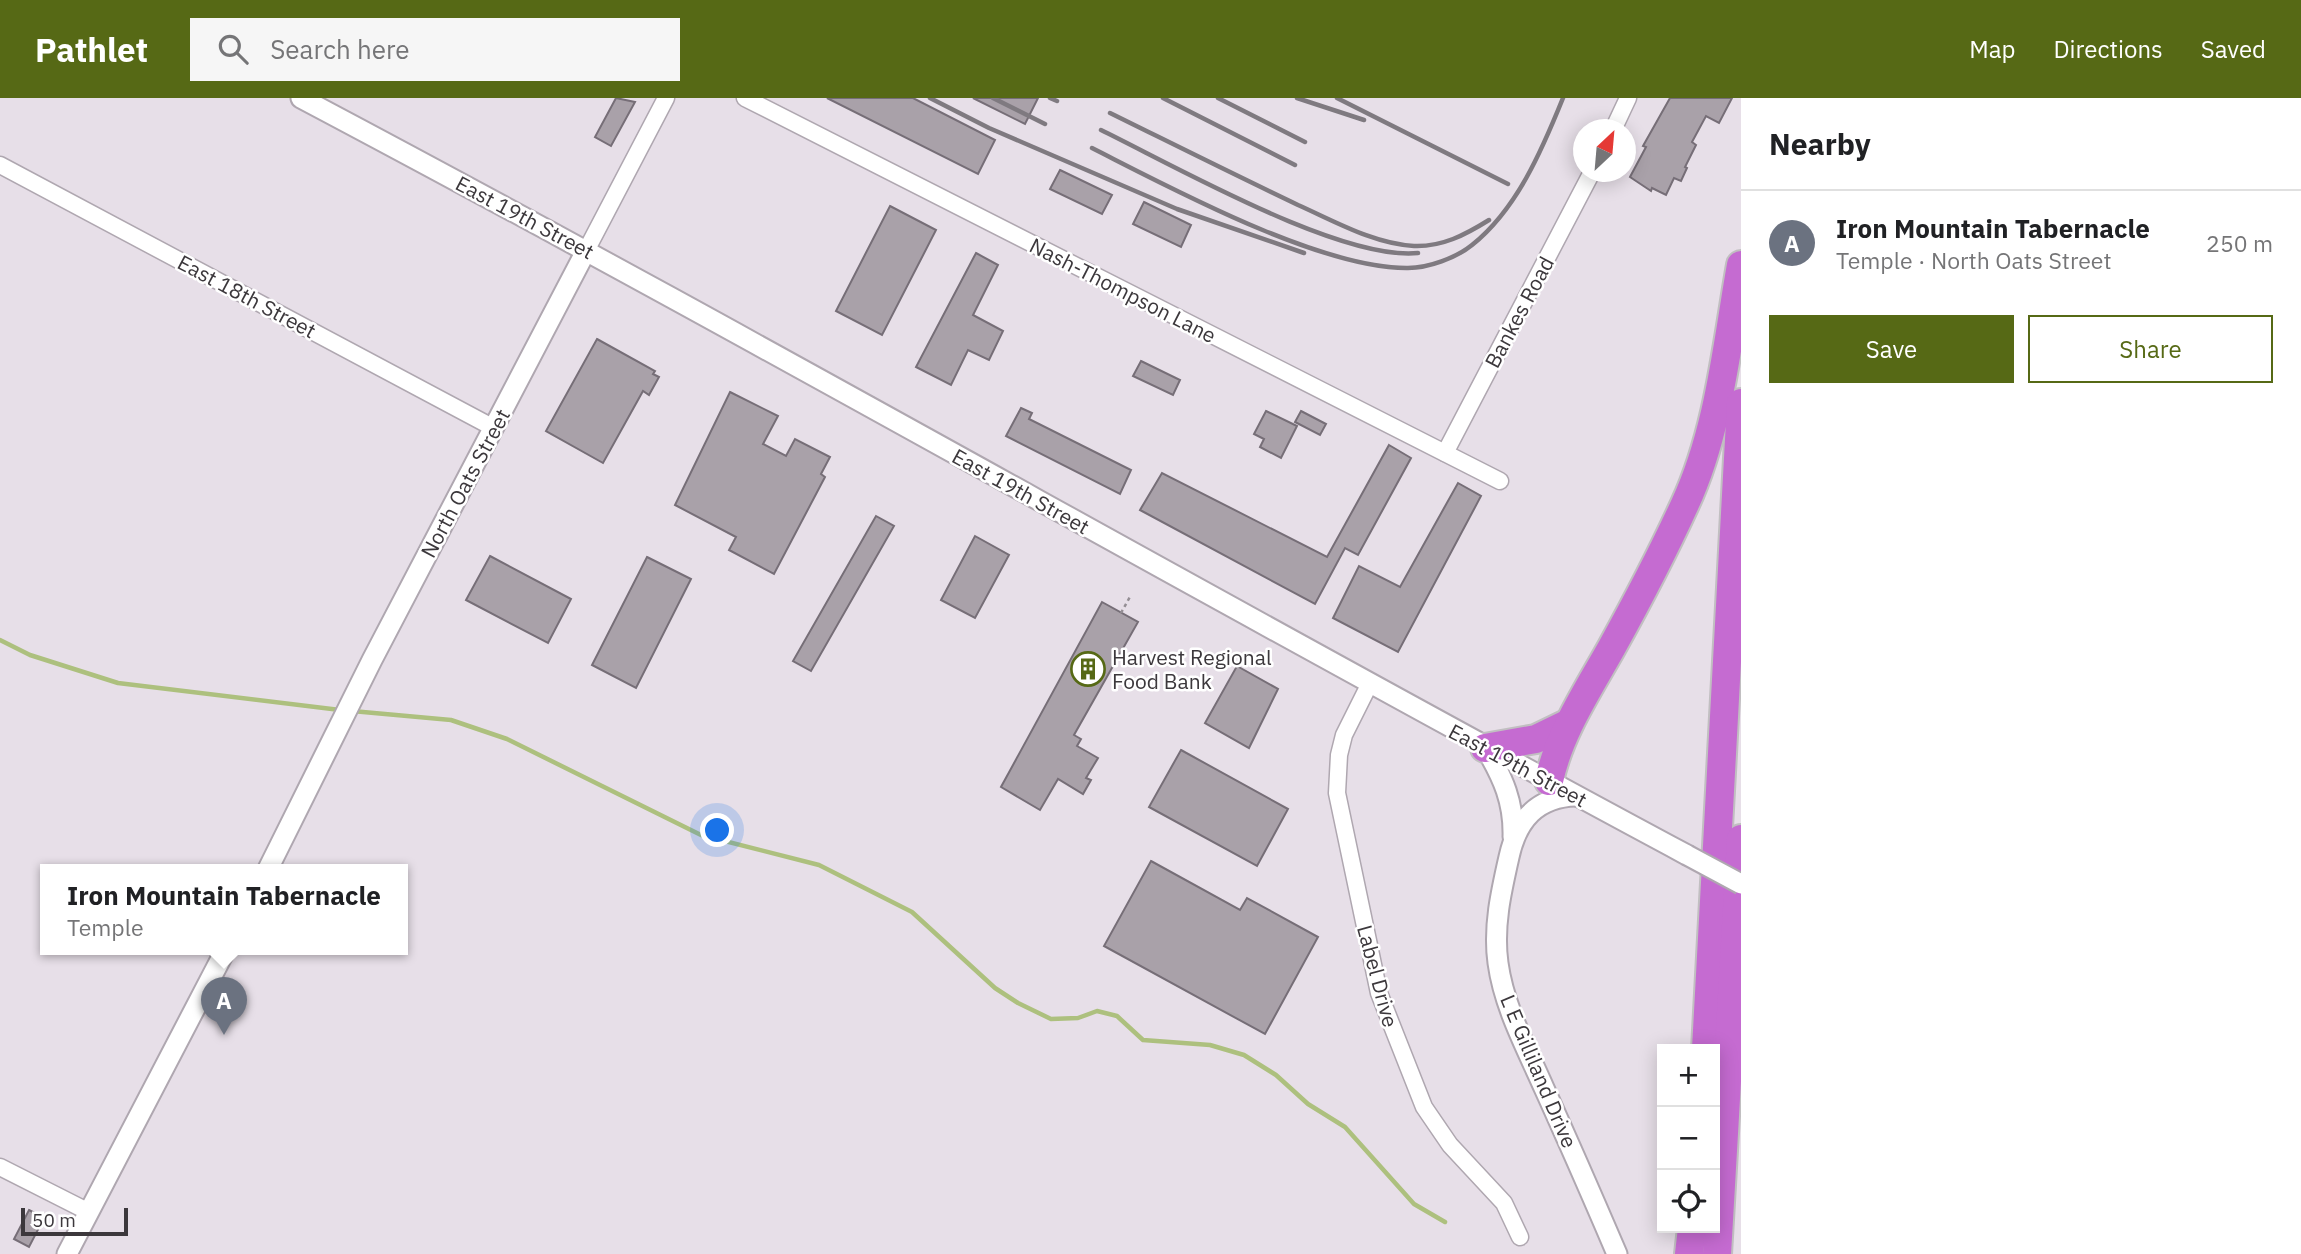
<!DOCTYPE html>
<html lang="en">
<head>
<meta charset="utf-8">
<style>
  body { margin:0; font-family:"IBM Plex Sans",sans-serif; background:#f6f6f6; color:#202124 }
  .controls { position:absolute; right:21px; bottom:21px; display:grid; overflow:hidden; border-radius:0px; box-shadow:0 4px 18px #0003 }
  .controls button { width:63px; height:63px; display:grid; place-items:center; padding:0; border:0; border-bottom:2px solid #e0e0e0; background:#fff; color:#202124; font:35px sans-serif }
  .compass { position:absolute; left:1573px; top:21px; width:63px; height:63px; border-radius:50%; background:#fff; box-shadow:0 4px 18px #0003; rotate:26deg }
  .scale { position:absolute; left:21px; bottom:18px; width:107px; box-sizing:border-box; padding-left:7px; border:4px solid #3c383c; border-top:0; font-size:19px; line-height:24px; white-space:nowrap; color:#3c383c; -webkit-text-stroke:5px #fff; paint-order:stroke }
  .you { position:absolute; left:718px; top:733px; width:24px; height:24px; margin:-18px; border:5px solid #fff; border-radius:50%; background:#1a73e8; box-shadow:0 0 0 10px #1a73e833 }
  .badge { display:grid; place-items:center; width:46px; height:46px; border-radius:50%; background:#566915; color:#fff; font-size:23px; font-weight:700 }
  .pin { position:absolute; translate:-50% -58px; filter:drop-shadow(0 2px 4px #0008) }
  .pin::after { content:''; position:absolute; top:37px; width:24px; height:21px; background:inherit; clip-path:polygon(0 0,100% 0,50% 100%) }
  .popup { position:absolute; left:40px; top:766px; width:368px; height:91px; box-sizing:border-box; display:grid; place-content:center; border-radius:0px; background:#fff; filter:drop-shadow(0 2px 5px #0005); font-size:23px; white-space:nowrap; color:#757577 }
  .popup b { font-size:26px; color:#202124 }
  .popup::after { content:''; position:absolute; left:50%; top:100%; margin-left:-14px; border:14px solid transparent; border-top-color:#fff }
  .list { margin:0; padding:0; list-style:none }
  h2 { display:flex; justify-content:space-between; align-items:center; height:91px; margin:0; padding:0 28px; font-size:30px }
  h2 small { font-size:23px; font-weight:400; color:#757577 }
  .list li { display:grid; grid-template-columns:46px 1fr auto; gap:21px; align-items:center; box-sizing:border-box; height:105px; padding:0 28px; border-top:2px solid #e0e0e0 }
  .list b { display:block; font-size:26px; white-space:nowrap }
  .list p { margin:0; font-size:23px; white-space:nowrap; color:#757577 }
  .list em { font-size:23px; font-style:normal; color:#757577 }
  .actions { display:flex; gap:14px; padding:21px 28px }
  .actions a { flex:1; padding:16px 0; border:2px solid #566915; border-radius:0px; text-align:center; font-size:24px; color:#566915 }
  .actions .main { background:#566915; color:#fff }
  .icon { flex:none; width:38px; height:38px; fill:none; stroke:currentColor; stroke-width:2; stroke-linecap:round; stroke-linejoin:round }
  .map { position:relative; flex:none; width:1741px; height:1156px; overflow:hidden }
  header { display:flex; align-items:center; gap:42px; box-sizing:border-box; height:98px; padding:0 35px; background:#566915; color:#fff }
  header strong { font-size:33px }
  nav { display:flex; gap:38px; margin-inline-start:auto; font-size:24px }
  .search { width:490px; height:63px; background:#f6f6f6; display:flex; align-items:center; gap:18px; box-sizing:border-box; padding:0 24px; border-radius:0px; color:#757577; font-size:26px }
  main { display:flex }
  aside { flex:1; background:#fff }
  .map>svg:first-child { display:block }
  .lines { fill:none; stroke-linecap:round; stroke-linejoin:round }
  .stream { stroke:#adc07e; stroke-width:4.5 }
  .building { fill:#a9a1a9; stroke:#766e77; stroke-width:2 }
  .minor-casing { stroke:#afa7b0; stroke-width:19 }
  .tertiary-casing { stroke:#afa7b0; stroke-width:23 }
  .motorway-casing { stroke:#c1bfc1; stroke-width:32 }
  .path { stroke:#948e94; stroke-width:2.5; stroke-dasharray:3.5 3.5; stroke-linecap:butt }
  .minor { stroke:#fff; stroke-width:16 }
  .tertiary { stroke:#fff; stroke-width:19 }
  .motorway { stroke:#c56bd1; stroke-width:28 }
  .rail { stroke:#7f7a80; stroke-width:4.5 }
  .tertiary-bridge-casing { stroke:#afa7b0; stroke-width:23; stroke-linecap:butt }
  .tertiary-bridge { stroke:#fff; stroke-width:19 }
  .labels { text-anchor:middle; dominant-baseline:central; stroke-width:5; stroke-linejoin:round; paint-order:stroke }
  .street-label { font-size:21px; fill:#3c383c; stroke:#fff }
  .poi-label { font-size:21px; fill:#3c383c; stroke:#fff; text-anchor:start }
</style>
</head>
<body>
<header>
<strong>Pathlet</strong>
<div class="search"><svg class="icon" aria-label="search" viewBox="0 0 24 24"><circle cx="10" cy="10" r="6"/><path d="M15 15l6 6"/></svg>Search here</div>
<nav><a>Map</a><a>Directions</a><a>Saved</a></nav>
</header>
<main>
<div class="map">
<svg width="1741" height="1156" viewBox="0 0 1741 1156">
  <rect width="100%" height="100%" fill="#e7dfe8"/>
  <g class="lines">
    <g class="stream">
      <path d="M0 542 30 557 118 585 340 612"/>
      <path d="M352 613 451 622 507 641 701 737 819 767 912 814 995 890 1018 905 1051 921 1078 920 1097 913 1117 918 1143 942 1210 947 1244 957 1276 977 1308 1006 1345 1029 1414 1106 1445 1124"/>
    </g>
  </g>
  <g class="building">
    <path d="M616 0 635 4 611 48 595 39Z"/>
    <path d="M827 0H913L995 42 978 76Z"/>
    <path d="M973 0H1038L1025 26Z"/>
    <path d="M1670 0H1732L1719 25 1706 18 1692 44 1696 47 1685 69 1687 70 1681 83 1674 80 1666 97 1652 90 1651 93 1630 79 1646 49 1643 48Z"/>
    <path d="M1060 72 1112 97 1102 116 1050 91Z"/>
    <path d="M1144 104 1191 127 1181 149 1133 126Z"/>
    <path d="M890 108 936 132 882 237 836 213Z"/>
    <path d="M976 155 998 167 973 217 1003 233 989 262 968 252 951 287 916 269Z"/>
    <path d="M597 241 655 273 653 276 659 279 649 297 643 293 603 365 546 333Z"/>
    <path d="M1141 263 1180 282 1173 297 1133 278Z"/>
    <path d="M730 294 778 318 763 346 786 358 795 341 830 359 821 376 825 379 774 476 729 452 736 439 675 407Z"/>
    <path d="M1021 310 1032 315 1029 321 1131 372 1120 396 1006 338Z"/>
    <path d="M1266 313 1297 328 1281 360 1260 349 1264 341 1254 336Z"/>
    <path d="M1301 313 1326 326 1320 337 1295 324Z"/>
    <path d="M1389 347 1411 360 1358 457 1345 450 1315 506 1140 412 1162 375 1327 459Z"/>
    <path d="M1458 385 1481 398 1398 554 1333 520 1359 468 1400 489Z"/>
    <path d="M876 418 894 428 811 573 793 563Z"/>
    <path d="M975 438 1009 457 975 520 941 502Z"/>
    <path d="M490 458 571 501 548 545 466 502Z"/>
    <path d="M647 459 691 481 636 590 592 567Z"/>
    <path d="M1102 504 1138 524 1074 637 1081 641 1077 648 1098 660 1086 680 1091 682 1083 696 1058 681 1040 712 1001 689Z"/>
    <path d="M1237 568 1278 591 1249 650 1205 625Z"/>
    <path d="M1181 652 1288 711 1257 768 1149 709Z"/>
    <path d="M1151 763 1240 812 1247 800 1318 839 1265 936 1104 848Z"/>
    <path d="M29 1112 44 1120 29 1149 14 1141Z"/>
  </g>
  <g class="lines">
    <g class="minor-casing">
      <g id="minor">
        <path d="M745 0 1500 383"/>
        <path d="M1613 32 1628 0"/>
        <path d="M0 67 494 330"/>
        <path d="M587 151 666 0"/>
        <path d="M1445 355 1592 74"/>
        <path d="M1369 587 1344 637 1339 657 1337 695 1379 895 1424 1009 1450 1047 1504 1105 1520 1139"/>
        <path d="M0 1069 89 1114"/>
      </g>
    </g>
    <g class="tertiary-casing">
      <g id="tertiary">
        <path d="M301 0C766 246 1223 509 1687 757"/>
        <path d="M1486 651C1503 680 1514 704 1513 739"/>
        <path d="M1576 698C1537 699 1517 722 1509 759 1501 794 1493 829 1498 865 1504 909 1526 949 1544 990 1569 1045 1593 1100 1617 1156"/>
        <path d="M268 771 372 562 587 151"/>
        <path d="M67 1156 226 851"/>
      </g>
    </g>
    <g class="motorway-casing">
      <g id="motorway">
        <path d="M1485 650 1536 641 1569 625"/>
        <path d="M1549 683C1559 635 1588 592 1612 549 1638 502 1663 454 1685 406 1719 333 1727 246 1741 167"/>
        <path d="M1706 951 1741 305"/>
        <path d="M1689 1156 1692 1130"/>
        <path d="M1717 1156 1741 741"/>
      </g>
    </g>
    <path class="path" d="M1121 515 1131 497"/>
    <use href="#minor" class="minor"/>
    <use href="#tertiary" class="tertiary"/>
    <use href="#motorway" class="motorway"/>
    <g class="rail">
      <path d="M930 0 989 30 1177 111 1304 155"/>
      <path d="M993 0 1045 26"/>
      <path d="M1050 0 1057 3"/>
      <path d="M1163 0 1295 67"/>
      <path d="M1218 0 1305 44"/>
      <path d="M1297 0 1364 22"/>
      <path d="M1337 0 1508 86"/>
      <path d="M1110 15C1173 46 1235 77 1298 107 1334 123 1374 146 1414 148 1442 149 1465 137 1489 122"/>
      <path d="M1101 32C1175 68 1341 163 1418 155"/>
      <path d="M1092 50C1171 90 1321 171 1408 170 1428 170 1456 160 1472 147 1517 111 1542 52 1563 0"/>
    </g>
    <g class="tertiary-bridge-casing">
      <path id="tertiary-bridge" d="M1687 757 1741 786"/>
    </g>
    <use href="#tertiary-bridge" class="tertiary-bridge"/>
  </g>
  <defs>
    <g id="building-ring" transform="scale(1.75)"><circle r="9.5" fill="#fff" stroke="#566915" stroke-width="1.5"/><path d="M-4-6H4V6H1V3H-1V6H-4ZM-2.5-4.3h1.7v1.8h-1.7ZM.8-4.3h1.7v1.8H.8ZM-2.5-1h1.7V.8h-1.7ZM.8-1h1.7V.8H.8Z" fill="#566915"/></g>
  </defs>
  <g fill-rule="evenodd">
    <use href="#building-ring" x="1088" y="571"/>
  </g>
  <g class="labels">
    <g class="street-label">
      <text transform="translate(525 119) rotate(28)">East 19th Street</text>
      <text transform="translate(1123 192) rotate(27)">Nash-Thompson Lane</text>
      <text transform="translate(247 198) rotate(28)">East 18th Street</text>
      <text transform="translate(1519 214) rotate(-62)">Bankes Road</text>
      <text transform="translate(465 385) rotate(-62)">North Oats Street</text>
      <text transform="translate(1021 393) rotate(29)">East 19th Street</text>
      <text transform="translate(1518 667) rotate(28)">East 19th Street</text>
      <text transform="translate(1378 878) rotate(75)">Label Drive</text>
      <text transform="translate(1539 973) rotate(67)">L E Gilliland Drive</text>
    </g>
    <g class="poi-label">
      <text x="1112" y="559">Harvest Regional<tspan x="1112" dy="24">Food Bank</tspan></text>
    </g>
  </g>
</svg>
<div class="controls">
<button>+</button>
<button>−</button>
<button><svg class="icon" aria-label="locate" viewBox="0 0 24 24"><circle cx="12" cy="12" r="6"/><path d="M12 2v4M12 18v4M2 12h4M18 12h4"/></svg></button>
</div>
<svg class="compass" viewBox="-18 -18 36 36"><path d="M0-13l5 13h-10z" fill="#e53935"/><path d="M0 13l5-13h-10z" fill="#757577"/></svg>
<div class="scale">50 m</div>
<div class="you"></div>
<div class="pin badge" style="left:224px;top:937px;background:#6b7280">A</div>
<div class="popup"><b>Iron Mountain Tabernacle</b>Temple</div>
</div>
<aside>
<h2>Nearby<small></small></h2>
<ul class="list">
<li><span class="badge" style="background:#6b7280">A</span><div><b>Iron Mountain Tabernacle</b><p>Temple · North Oats Street</p></div><em>250 m</em></li>
</ul>
<div class="actions"><a class="main">Save</a><a>Share</a></div>
</aside>
</main>
</body>
</html>
